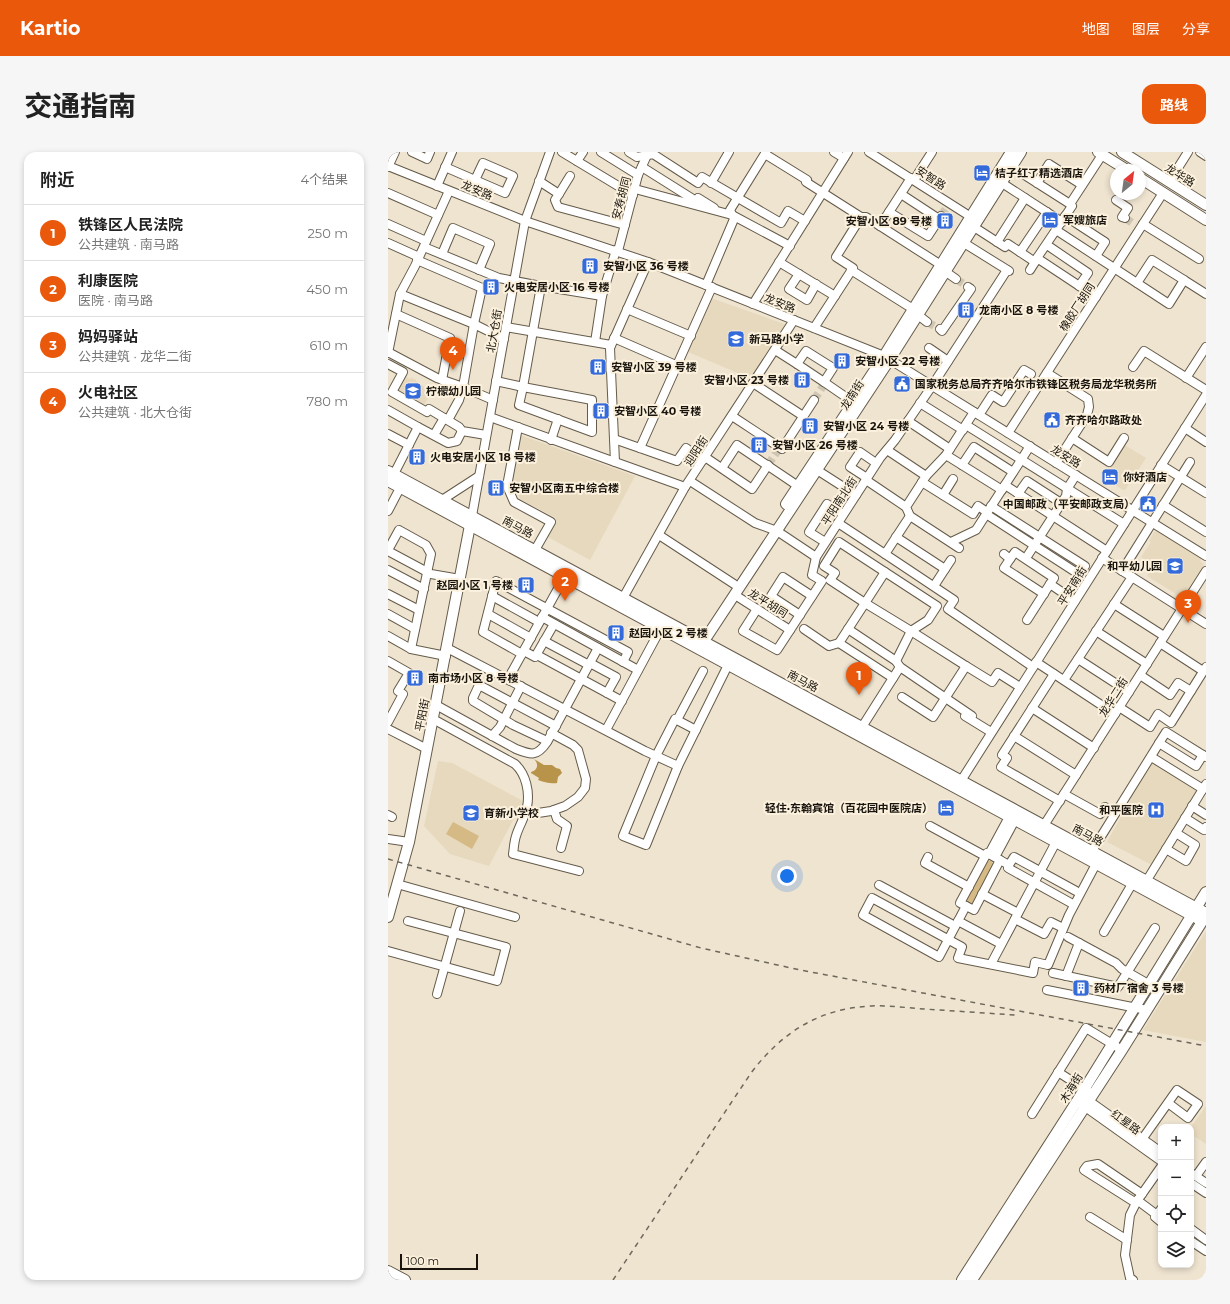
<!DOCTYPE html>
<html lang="zh">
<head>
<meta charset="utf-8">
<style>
  body { margin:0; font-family:Montserrat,"Noto Sans SC",sans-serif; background:#f6f6f6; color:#222 }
  .controls { position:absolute; right:12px; bottom:12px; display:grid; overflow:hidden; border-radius:8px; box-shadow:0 2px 6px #0003 }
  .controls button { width:36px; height:36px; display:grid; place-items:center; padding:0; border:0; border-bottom:1px solid #e0e0e0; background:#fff; color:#222; font:20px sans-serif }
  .compass { position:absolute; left:722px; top:12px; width:36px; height:36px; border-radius:50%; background:#fff; box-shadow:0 2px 6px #0003; rotate:29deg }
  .scale { position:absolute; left:12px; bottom:10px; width:78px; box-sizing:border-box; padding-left:4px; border:2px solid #19150e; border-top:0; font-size:11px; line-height:14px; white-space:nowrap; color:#19150e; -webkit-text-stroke:3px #fcf1dd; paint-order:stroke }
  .you { position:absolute; left:399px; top:724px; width:14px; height:14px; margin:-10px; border:3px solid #fff; border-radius:50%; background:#1a73e8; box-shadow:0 0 0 6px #1a73e833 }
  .badge { display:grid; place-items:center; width:26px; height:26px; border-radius:50%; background:#ea580c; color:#fff; font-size:13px; font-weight:700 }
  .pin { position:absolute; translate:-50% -33px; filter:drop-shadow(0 1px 2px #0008) }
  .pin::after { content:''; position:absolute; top:21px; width:14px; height:12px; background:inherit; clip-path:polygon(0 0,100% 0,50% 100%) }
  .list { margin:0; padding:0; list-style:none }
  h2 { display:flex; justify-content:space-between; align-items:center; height:52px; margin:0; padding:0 16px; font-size:17px }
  h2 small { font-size:13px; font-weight:400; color:#767676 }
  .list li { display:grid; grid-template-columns:26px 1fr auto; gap:12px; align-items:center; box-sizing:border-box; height:56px; padding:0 16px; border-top:1px solid #e0e0e0 }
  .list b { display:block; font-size:15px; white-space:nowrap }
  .list p { margin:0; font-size:13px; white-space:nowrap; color:#767676 }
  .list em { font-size:13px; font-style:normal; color:#767676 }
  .icon { flex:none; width:22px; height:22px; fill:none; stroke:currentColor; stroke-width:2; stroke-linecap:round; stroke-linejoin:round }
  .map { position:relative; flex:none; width:818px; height:1128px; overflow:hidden; border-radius:12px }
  header { display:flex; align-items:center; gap:24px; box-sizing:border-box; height:56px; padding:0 20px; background:#ea580c; color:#fff }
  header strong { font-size:19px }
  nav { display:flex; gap:22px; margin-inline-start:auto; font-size:14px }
  .intro { display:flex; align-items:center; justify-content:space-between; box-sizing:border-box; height:96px; padding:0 24px }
  h1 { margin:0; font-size:28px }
  .button { padding:10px 18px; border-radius:12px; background:#ea580c; color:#fff; font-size:14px; font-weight:700 }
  main { display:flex; gap:24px; padding:0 24px }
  aside { flex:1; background:#fff; border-radius:12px; box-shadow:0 2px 6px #0003 }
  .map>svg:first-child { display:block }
  .built { fill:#e7d9be }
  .green { fill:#d6ba86 }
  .water { fill:#b8934a }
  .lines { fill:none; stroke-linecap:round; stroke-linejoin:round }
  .minor-tunnel { stroke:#cfc5b3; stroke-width:8; stroke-dasharray:8 4; stroke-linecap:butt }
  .minor-casing { stroke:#655b4a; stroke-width:10 }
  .major-casing { stroke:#655b4a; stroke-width:12 }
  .minor { stroke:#fff; stroke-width:8 }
  .major { stroke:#fff; stroke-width:10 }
  .rail { stroke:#6e675b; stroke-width:1.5; stroke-dasharray:5 5; stroke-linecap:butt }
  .labels { text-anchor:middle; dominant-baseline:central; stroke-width:4; stroke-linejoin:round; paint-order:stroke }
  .poi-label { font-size:11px; font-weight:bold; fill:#19150e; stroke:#fcf1dd; text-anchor:start }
  .street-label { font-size:11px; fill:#19150e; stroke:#fcf1dd }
</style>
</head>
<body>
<header>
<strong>Kartio</strong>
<nav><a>地图</a><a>图层</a><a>分享</a></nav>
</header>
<div class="intro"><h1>交通指南</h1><a class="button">路线</a></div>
<main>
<aside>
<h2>附近<small>4个结果</small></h2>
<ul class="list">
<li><span class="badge">1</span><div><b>铁锋区人民法院</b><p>公共建筑 · 南马路</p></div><em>250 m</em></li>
<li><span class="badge">2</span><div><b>利康医院</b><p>医院 · 南马路</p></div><em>450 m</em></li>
<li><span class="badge">3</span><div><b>妈妈驿站</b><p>公共建筑 · 龙华二街</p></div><em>610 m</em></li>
<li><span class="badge">4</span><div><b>火电社区</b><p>公共建筑 · 北大仓街</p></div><em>780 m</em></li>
</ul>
</aside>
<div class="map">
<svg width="818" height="1128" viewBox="0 0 818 1128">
  <rect width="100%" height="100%" fill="#efe4d0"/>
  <g class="built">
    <path d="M323 146 399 173 364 227 300 200Z"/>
    <path d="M18 225 22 227 23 225 28 228V229L43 240 36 254 7 238 11 231 13 232Z"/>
    <path d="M132 283 247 324 202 408 158 384 168 366 132 347 126 335 124 325Z"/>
    <path d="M735 292 758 306 737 338H735L717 326 716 327 713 325Z"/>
    <path d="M768 377 814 406 812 409 816 412 794 447H790L788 442 759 424 763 418 758 415 761 411 753 405 763 390 761 389Z"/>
    <path d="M764 608 812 636 774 698H772L764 713 719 690 743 647 742 646Z"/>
    <path d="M50 609 64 611 135 649 101 714 62 702 36 674Z"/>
    <path d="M818 779V890L755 878Z"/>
    <path d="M818 954V992L803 982V975Z"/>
  </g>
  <g class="green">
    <path d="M65 670 91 684 84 697 58 682Z"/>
    <path d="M598 708 603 709 607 713 586 754 580 753 576 748Z"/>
  </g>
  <path class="water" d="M146 607 156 613H164L168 616 172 617 174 621 170 625 169 631C164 632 155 630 150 628L151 626 143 621V620C150 618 151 612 146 607Z"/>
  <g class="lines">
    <g class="minor-tunnel">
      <path d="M553 64 559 55"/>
      <path d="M737 66 747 73"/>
      <path d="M568 127 580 135"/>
      <path d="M539 170 552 177"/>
      <path d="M426 248 437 231"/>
      <path d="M380 313 392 295"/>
    </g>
    <g class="minor-casing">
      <g id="minor">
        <path d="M24 0 39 7 42 0"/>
        <path d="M174 0 245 43"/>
        <path d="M213 0 250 23"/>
        <path d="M241 0 249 5 265 2 310 31 314 25 393 71 400 59 417 69"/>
        <path d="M446 0 456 6"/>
        <path d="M481 0 583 65 586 75 617 95 620 92 647 110 649 106 708 145"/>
        <path d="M812 0 818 4"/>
        <path d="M377 2 419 28 418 30 473 65H478L553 113"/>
        <path d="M189 9 195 0"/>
        <path d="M0 14 137 69 260 110 496 204 818 404"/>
        <path d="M0 15 7 0"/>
        <path d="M57 15 117 41 125 24 95 11 87 28"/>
        <path d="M254 15 308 49 310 46 326 56"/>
        <path d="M624 15 682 52"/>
        <path d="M526 28 544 0"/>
        <path d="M151 29 171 42 167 48 170 55 237 73"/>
        <path d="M781 30 800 0"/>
        <path d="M323 31 341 0"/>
        <path d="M614 31 674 70"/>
        <path d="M649 31 661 12 694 33"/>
        <path d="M49 34 64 0"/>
        <path d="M247 37 344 63 402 94"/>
        <path d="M0 41 50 63"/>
        <path d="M171 42 182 24"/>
        <path d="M513 42 551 67"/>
        <path d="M728 48 740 56 734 65 737 66"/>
        <path d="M501 60 540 84 553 64"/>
        <path d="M677 64 717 90 708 104"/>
        <path d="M0 72 38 89"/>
        <path d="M755 72 811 107"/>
        <path d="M492 74 523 26"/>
        <path d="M668 78 781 152 796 128 818 142"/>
        <path d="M609 90 637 46"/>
        <path d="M0 91 31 105"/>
        <path d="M576 91 621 119"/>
        <path d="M659 93 700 121 691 134"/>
        <path d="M36 95 111 126 153 134 135 235 204 248V280L131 253 135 235 108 229"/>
        <path d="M230 99 250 23 260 1"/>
        <path d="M632 100 659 60"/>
        <path d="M54 102 65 76 102 92 91 118"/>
        <path d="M649 106 684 54 682 52 714 3"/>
        <path d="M391 110 447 144"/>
        <path d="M463 118 525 157"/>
        <path d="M642 118 647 110"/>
        <path d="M558 120 568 127"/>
        <path d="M411 122 401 137 419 148 428 132"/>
        <path d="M749 131 764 108 796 128"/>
        <path d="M318 133 346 67 342 58 378 0"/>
        <path d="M153 134 214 144 228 98"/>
        <path d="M12 142 86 172 94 136 29 108"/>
        <path d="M365 152 460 0"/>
        <path d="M239 157 303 184"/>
        <path d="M8 162 62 186 54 228"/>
        <path d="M530 163 539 170"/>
        <path d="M118 175 223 193"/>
        <path d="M426 176 465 116 448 105 473 65"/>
        <path d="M552 177 554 179 583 137 580 135"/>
        <path d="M226 186 290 214"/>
        <path d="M207 190 214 144"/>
        <path d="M541 196 560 209"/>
        <path d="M387 198 409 212 418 199 445 216 436 230 465 250"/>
        <path d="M0 200 49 226 75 235 71 248 60 268"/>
        <path d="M0 201 12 142 27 114 61 39"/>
        <path d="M0 212 15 220 4 240 39 260 41 257 56 266"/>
        <path d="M409 212 436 230"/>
        <path d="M745 215 756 199 818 238"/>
        <path d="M659 221 700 247 701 255 699 263 668 311"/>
        <path d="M798 226 818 195"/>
        <path d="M365 231 415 264"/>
        <path d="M105 248 75 235 86 172 116 187"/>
        <path d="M532 251 575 278"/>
        <path d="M0 258 30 275 6 322"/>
        <path d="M591 263 604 243 615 250 636 218 643 222"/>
        <path d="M344 264 394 297 426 248"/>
        <path d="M102 265 227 310 222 196 260 110"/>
        <path d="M520 269 562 297"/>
        <path d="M578 273 736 372"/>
        <path d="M30 275 60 291 69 289 74 279"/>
        <path d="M130 275 119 334 126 350 163 370 147 398"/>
        <path d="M797 276 818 290"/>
        <path d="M620 281 775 41"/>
        <path d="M0 282 21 293"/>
        <path d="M46 283 56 266 71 275 74 279 98 283"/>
        <path d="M684 286 721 310 736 286"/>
        <path d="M226 287 289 309 298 296 315 308"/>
        <path d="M163 288 170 267"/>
        <path d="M252 296 324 135"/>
        <path d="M499 298 538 324"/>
        <path d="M558 303 614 338"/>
        <path d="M317 305 364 337 380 313"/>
        <path d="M227 310 297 335"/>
        <path d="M574 313 586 295 625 320"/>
        <path d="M773 313 818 341"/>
        <path d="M334 316 349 293 410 334"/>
        <path d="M429 318 468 343"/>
        <path d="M479 326 462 315 472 300 488 311"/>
        <path d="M478 328 518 355"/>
        <path d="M302 329 367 371 389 379 428 405"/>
        <path d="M534 330 585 362 590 354 599 360"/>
        <path d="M617 333 719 399"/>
        <path d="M630 342 639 329 673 351"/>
        <path d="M555 343 565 327"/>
        <path d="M54 348 91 324"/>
        <path d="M775 353 818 380"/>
        <path d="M603 354 697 414"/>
        <path d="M0 359 12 336"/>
        <path d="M598 362 689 421"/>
        <path d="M84 364 137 69 162 0"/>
        <path d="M450 371 497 402 522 364"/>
        <path d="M271 383 346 432"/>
        <path d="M508 385 557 417 546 434"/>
        <path d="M437 390 421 380 439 352 455 362"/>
        <path d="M563 390 588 378 642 294"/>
        <path d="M571 396 522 364 518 355 538 324 558 303 586 260"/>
        <path d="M0 398 11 378 38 393 43 402 23 497"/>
        <path d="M0 399 43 422 72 427"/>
        <path d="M497 402 566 448 560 457 645 515"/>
        <path d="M616 402 622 407 627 400 666 426 662 432"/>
        <path d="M640 403 678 344 679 337 688 323"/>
        <path d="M714 406 818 472"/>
        <path d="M622 407 616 416 656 442"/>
        <path d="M557 417 563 408"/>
        <path d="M0 418 36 437"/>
        <path d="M734 419 802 310"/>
        <path d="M497 420 477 451 523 479 578 514 545 565 514 545"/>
        <path d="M0 442 31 458"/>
        <path d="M347 443 402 478"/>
        <path d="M104 444 151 470"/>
        <path d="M235 446 297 335 406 168"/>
        <path d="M726 452 776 484"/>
        <path d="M369 457 355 479 389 498 434 429 424 423 428 405 492 306 507 288 544 234 619 118"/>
        <path d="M0 462 27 477"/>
        <path d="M100 462 143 486"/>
        <path d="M412 463 383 444 395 425 424 444"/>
        <path d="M154 465 250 518"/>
        <path d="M639 468 662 432 687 449"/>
        <path d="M416 477 441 494 451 491"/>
        <path d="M460 477 508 509"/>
        <path d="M708 479 759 512"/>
        <path d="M0 484 23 497 58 504"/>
        <path d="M156 489 201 513"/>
        <path d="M772 491 815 519"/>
        <path d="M59 496 257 599 290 614 340 513"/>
        <path d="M136 499 147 505 166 472"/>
        <path d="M134 502 95 480 108 429 240 500 235 510"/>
        <path d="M149 503 234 549"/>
        <path d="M690 507 741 540"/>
        <path d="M0 509 21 521 10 539 15 542 0 570"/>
        <path d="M648 510 727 562"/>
        <path d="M202 511 228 525 219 541"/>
        <path d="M578 514 604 530 610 521 632 535"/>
        <path d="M666 522 614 603 619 606 613 615 672 649"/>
        <path d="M752 523 782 543 790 531 803 539"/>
        <path d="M505 526 451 491 477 451 442 428 447 421 436 414 451 390 549 454 540 468 523 479 508 509 512 515"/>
        <path d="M120 527 177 424"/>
        <path d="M676 528 744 425"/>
        <path d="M48 553 128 597C143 603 149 605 159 590L210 496"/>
        <path d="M731 555 762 575 770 562 783 571 818 515"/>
        <path d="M644 556 706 596"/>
        <path d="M577 564 603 580"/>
        <path d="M45 567 127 612C138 622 142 640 139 655 137 665 131 674 128 684 126 690 126 696 125 702L191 719"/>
        <path d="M289 568 315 519"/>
        <path d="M474 575 512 515 584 564"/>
        <path d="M0 577 39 597"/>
        <path d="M218 578 273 476"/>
        <path d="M104 584 112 575 133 534"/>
        <path d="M626 584 688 623"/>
        <path d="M159 589 125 573 85 549V546L91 533 168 574"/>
        <path d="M771 591 808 614 815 603"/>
        <path d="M765 606 815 637"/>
        <path d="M290 614 258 693 235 684 268 604 287 567 308 578"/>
        <path d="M571 632 818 243"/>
        <path d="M676 642 712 662 717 655"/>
        <path d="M804 654 818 663"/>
        <path d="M166 658 169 667 179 674 173 696"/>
        <path d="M138 660 150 661 163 659 177 654 190 645 197 636 198 627 190 598 185 593 163 581"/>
        <path d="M0 663 4 665"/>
        <path d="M797 666 816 678 818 675"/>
        <path d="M542 674 597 704"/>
        <path d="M653 678 818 419"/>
        <path d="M0 687 21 690"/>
        <path d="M778 697 798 709 807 693 788 681"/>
        <path d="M704 699 778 580 818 605"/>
        <path d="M599 701 612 708 586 758 572 751Z"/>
        <path d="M601 702 621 665"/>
        <path d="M540 705 537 711 581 735"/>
        <path d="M607 705 627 668"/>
        <path d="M612 708 621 713 626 705 688 739"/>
        <path d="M620 716 683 751"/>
        <path d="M759 728 818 632"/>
        <path d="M9 732 127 765"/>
        <path d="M491 733 567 774"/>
        <path d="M594 742 630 761"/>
        <path d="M578 754C569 771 560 788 551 805L475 763 484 746 574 795 570 806 645 821 647 810 660 813 681 763 708 712"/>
        <path d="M627 767 656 782 663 770 675 776"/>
        <path d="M570 769 613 792"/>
        <path d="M716 780 744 732"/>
        <path d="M680 785 728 811 734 817 771 838"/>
        <path d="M0 799 109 829 118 795 20 769"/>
        <path d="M603 812 668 690"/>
        <path d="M665 821 730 835 767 776"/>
        <path d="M678 824 691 791"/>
        <path d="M659 838 759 858"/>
        <path d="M49 842 72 759"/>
        <path d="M670 920 701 940"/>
        <path d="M697 946 773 1000"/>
        <path d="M693 952 773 1009"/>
        <path d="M644 962 698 876 734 898"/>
        <path d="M755 986 789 938 810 952 800 966 780 951"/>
        <path d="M803 1021 818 1031"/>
        <path d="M808 1024 818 1010"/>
        <path d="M803 1031 818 1041"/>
        <path d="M749 1048 769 1063 773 1057"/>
        <path d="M748 1051 696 1018 699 1014 710 1012 754 1042"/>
        <path d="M769 1063 767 1065 773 1070"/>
        <path d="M702 1065 739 1088"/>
        <path d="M803 1077 818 1088"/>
        <path d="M803 1089 818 1099"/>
        <path d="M745 1128 742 1126 737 1103 742 1063 749 1049 773 1015"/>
      </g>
    </g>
    <g class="major-casing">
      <g id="major">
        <path d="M710 0 739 18"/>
        <path d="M734 0 818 53"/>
        <path d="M752 26 818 68"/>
        <path d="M0 319 818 761"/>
        <path d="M0 329 814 769"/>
        <path d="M398 352 496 204 623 0"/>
        <path d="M312 495 502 207 633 0"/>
        <path d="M0 765 21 690 83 368"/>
        <path d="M0 1119 17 1128"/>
        <path d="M574 1128 689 949 818 740"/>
        <path d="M584 1128 734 898 817 765"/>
      </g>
    </g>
    <use href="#minor" class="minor"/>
    <use href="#major" class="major"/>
    <g class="rail">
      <path d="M0 707 313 796 412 818 818 894"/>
      <path d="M225 1128 363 921C394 880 432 856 484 854 501 853 519 856 536 857 566 859 597 861 627 863"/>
    </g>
  </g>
  <defs>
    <g id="hotel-square" transform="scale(0.9)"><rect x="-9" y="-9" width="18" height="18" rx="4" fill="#346ad9" stroke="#fcf1dd"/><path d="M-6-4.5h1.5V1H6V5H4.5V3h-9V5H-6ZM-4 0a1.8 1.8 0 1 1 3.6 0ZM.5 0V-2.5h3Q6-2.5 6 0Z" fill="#fff"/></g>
    <g id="building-square" transform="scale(0.9)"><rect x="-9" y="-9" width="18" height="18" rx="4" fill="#346ad9" stroke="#fcf1dd"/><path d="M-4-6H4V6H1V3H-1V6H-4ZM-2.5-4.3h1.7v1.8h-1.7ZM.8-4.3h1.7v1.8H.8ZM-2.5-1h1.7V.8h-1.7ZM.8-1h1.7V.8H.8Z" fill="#fff"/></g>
    <g id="school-square" transform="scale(0.9)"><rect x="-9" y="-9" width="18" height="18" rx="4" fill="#346ad9" stroke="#fcf1dd"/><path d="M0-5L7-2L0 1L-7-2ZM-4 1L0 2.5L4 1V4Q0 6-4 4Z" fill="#fff"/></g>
    <g id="civic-square" transform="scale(0.9)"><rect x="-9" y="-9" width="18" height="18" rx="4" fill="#346ad9" stroke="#fcf1dd"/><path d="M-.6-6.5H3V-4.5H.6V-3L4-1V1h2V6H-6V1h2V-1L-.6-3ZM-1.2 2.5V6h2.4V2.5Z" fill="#fff"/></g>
    <g id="hospital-square" transform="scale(0.9)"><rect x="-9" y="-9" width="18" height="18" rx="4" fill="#346ad9" stroke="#fcf1dd"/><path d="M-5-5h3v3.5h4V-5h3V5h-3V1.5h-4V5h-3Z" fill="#fff"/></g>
  </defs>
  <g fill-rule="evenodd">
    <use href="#hotel-square" x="594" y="21"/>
    <use href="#hotel-square" x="662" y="68"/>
    <use href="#building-square" x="557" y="69"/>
    <use href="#building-square" x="202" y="114"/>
    <use href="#building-square" x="103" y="135"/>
    <use href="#building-square" x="578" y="158"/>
    <use href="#school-square" x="348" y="187"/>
    <use href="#building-square" x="454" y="209"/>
    <use href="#building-square" x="210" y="215"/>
    <use href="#building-square" x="414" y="228"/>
    <use href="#civic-square" x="514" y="232"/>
    <use href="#school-square" x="25" y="239"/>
    <use href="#building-square" x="213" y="259"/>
    <use href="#civic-square" x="664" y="268"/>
    <use href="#building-square" x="422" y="274"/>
    <use href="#building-square" x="371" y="293"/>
    <use href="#building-square" x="29" y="305"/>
    <use href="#hotel-square" x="722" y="325"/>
    <use href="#building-square" x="108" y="336"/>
    <use href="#civic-square" x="760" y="352"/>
    <use href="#school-square" x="787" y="414"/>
    <use href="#building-square" x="138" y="433"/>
    <use href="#building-square" x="228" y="481"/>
    <use href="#building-square" x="27" y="526"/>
    <use href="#hotel-square" x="558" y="656"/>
    <use href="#hospital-square" x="768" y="658"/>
    <use href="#school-square" x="83" y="661"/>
    <use href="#building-square" x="693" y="836"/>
  </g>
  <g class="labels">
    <g class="poi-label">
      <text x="607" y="21">桔子红了精选酒店</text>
      <text x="675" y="68">军嫂旅店</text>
      <text x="544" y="69" text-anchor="end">安智小区 89 号楼</text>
      <text x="215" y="114">安智小区 36 号楼</text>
      <text x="116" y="135">火电安居小区 16 号楼</text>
      <text x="591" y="158">龙南小区 8 号楼</text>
      <text x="361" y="187">新马路小学</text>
      <text x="467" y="209">安智小区 22 号楼</text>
      <text x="223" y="215">安智小区 39 号楼</text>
      <text x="401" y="228" text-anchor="end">安智小区 23 号楼</text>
      <text x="527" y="232">国家税务总局齐齐哈尔市铁锋区税务局龙华税务所</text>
      <text x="38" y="239">柠檬幼儿园</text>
      <text x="226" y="259">安智小区 40 号楼</text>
      <text x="677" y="268">齐齐哈尔路政处</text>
      <text x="435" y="274">安智小区 24 号楼</text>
      <text x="384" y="293">安智小区 26 号楼</text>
      <text x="42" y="305">火电安居小区 18 号楼</text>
      <text x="735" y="325">你好酒店</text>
      <text x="121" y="336">安智小区南五中综合楼</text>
      <text x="747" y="352" text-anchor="end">中国邮政（平安邮政支局）</text>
      <text x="774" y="414" text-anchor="end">和平幼儿园</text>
      <text x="125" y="433" text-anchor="end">赵园小区 1 号楼</text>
      <text x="241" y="481">赵园小区 2 号楼</text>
      <text x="40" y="526">南市场小区 8 号楼</text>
      <text x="545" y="656" text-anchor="end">轻住·东翰宾馆（百花园中医院店）</text>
      <text x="755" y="658" text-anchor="end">和平医院</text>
      <text x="96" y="661">育新小学校</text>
      <text x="706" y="836">药材厂宿舍 3 号楼</text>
    </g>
    <g class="street-label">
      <text transform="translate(792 23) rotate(32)">龙华路</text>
      <text transform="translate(543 26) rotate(33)">安智路</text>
      <text transform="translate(89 38) rotate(22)">龙安路</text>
      <text transform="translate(233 46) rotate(-75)">安寿胡同</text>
      <text transform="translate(392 151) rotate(22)">龙安路</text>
      <text transform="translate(689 155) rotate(-57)">橡胶厂胡同</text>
      <text transform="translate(106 179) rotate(-80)">北大仓街</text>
      <text transform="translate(464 243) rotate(-57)">龙南街</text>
      <text transform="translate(308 299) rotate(-57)">迎阳街</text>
      <text transform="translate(678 304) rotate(32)">龙安路</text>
      <text transform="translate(451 349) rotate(-57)">平阳南北街</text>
      <text transform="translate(130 375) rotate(28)">南马路</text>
      <text transform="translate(684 434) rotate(-58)">平安南街</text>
      <text transform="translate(380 451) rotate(32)">龙平胡同</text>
      <text transform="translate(415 529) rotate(28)">南马路</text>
      <text transform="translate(725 545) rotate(-58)">龙华二街</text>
      <text transform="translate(34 563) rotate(-79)">平阳街</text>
      <text transform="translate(700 683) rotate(28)">南马路</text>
      <text transform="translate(683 936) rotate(-58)">木海街</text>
      <text transform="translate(738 970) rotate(36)">红星路</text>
    </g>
  </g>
</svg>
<div class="controls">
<button>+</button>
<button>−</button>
<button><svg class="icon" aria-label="locate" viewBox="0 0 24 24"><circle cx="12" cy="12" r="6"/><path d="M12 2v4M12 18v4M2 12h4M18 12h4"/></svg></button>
<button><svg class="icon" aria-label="layers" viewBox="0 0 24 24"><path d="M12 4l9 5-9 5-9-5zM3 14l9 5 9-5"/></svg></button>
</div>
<svg class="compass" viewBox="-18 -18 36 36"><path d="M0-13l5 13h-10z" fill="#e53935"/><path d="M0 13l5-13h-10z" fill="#767676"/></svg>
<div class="scale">100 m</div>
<div class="you"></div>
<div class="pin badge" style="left:471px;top:543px">1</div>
<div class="pin badge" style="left:177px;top:449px">2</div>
<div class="pin badge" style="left:800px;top:471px">3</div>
<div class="pin badge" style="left:65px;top:218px">4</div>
</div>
</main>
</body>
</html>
